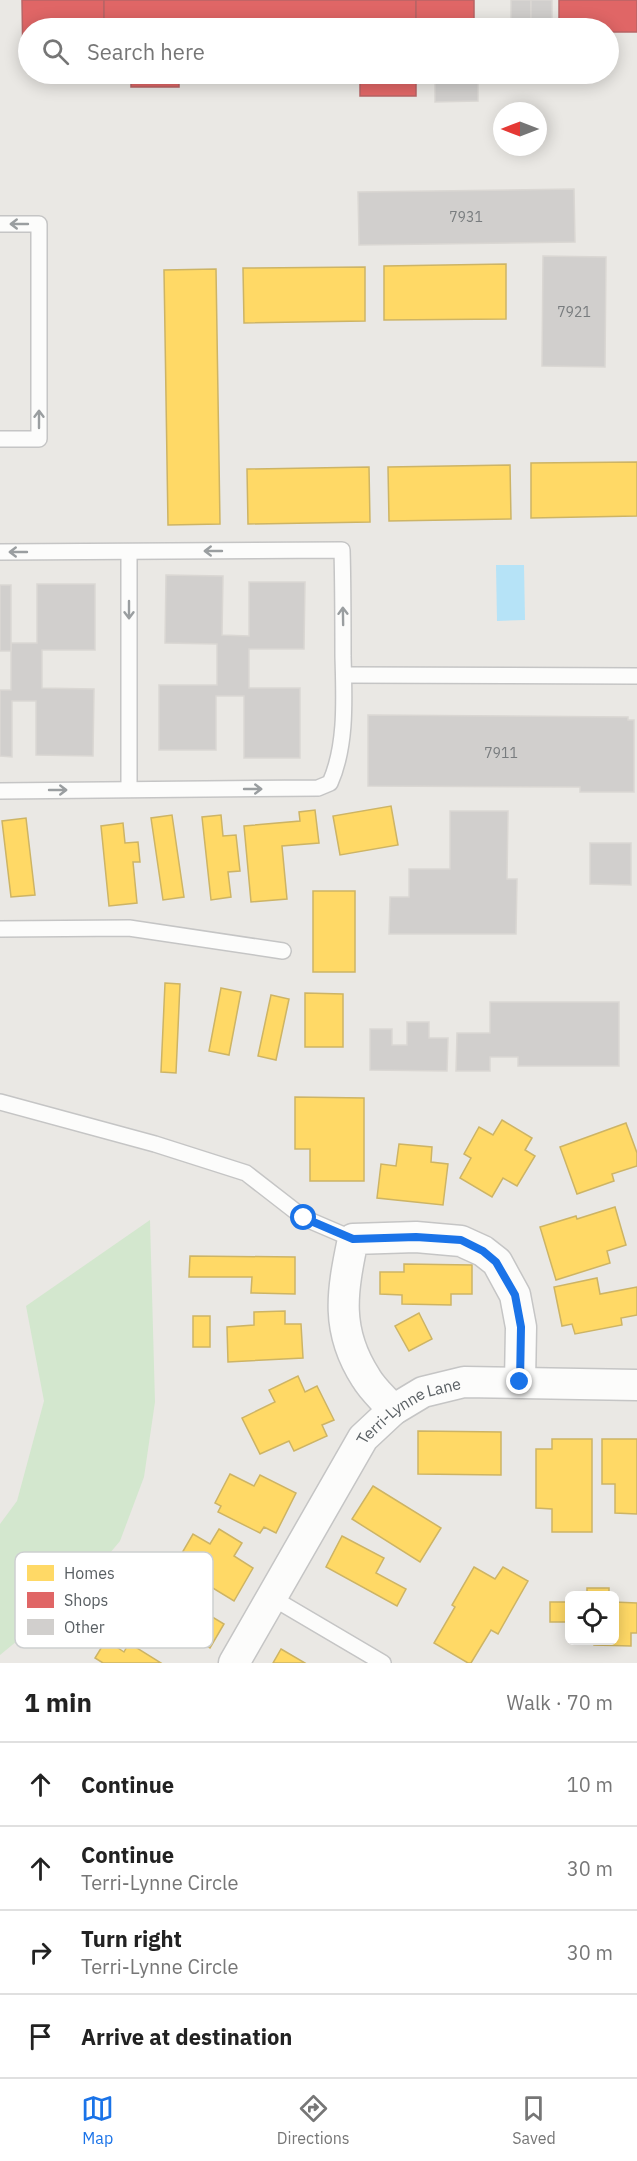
<!DOCTYPE html>
<html lang="en">
<head>
<meta charset="utf-8">
<style>
  body { margin:0; font-family:"IBM Plex Sans",sans-serif; background:#f2f2f2; color:#222 }
  .controls { position:absolute; right:18px; bottom:18px; display:grid; overflow:hidden; border-radius:9px; box-shadow:0 3px 15px #0003 }
  .controls button { width:54px; height:54px; display:grid; place-items:center; padding:0; border:0; border-bottom:2px solid #e0e0e0; background:#fff; color:#222; font:30px sans-serif }
  .compass { position:absolute; left:493px; top:102px; width:54px; height:54px; border-radius:50%; background:#fff; box-shadow:0 3px 15px #0003; rotate:270deg }
  .stop { position:absolute; width:18px; height:18px; margin:-14px; border:4px solid #1a73e8; border-radius:50%; background:#fff }
  .stop.end { background:#1a73e8; border-color:#fff; box-shadow:0 2px 6px #0008 }
  .list { margin:0; padding:0; list-style:none }
  h2 { display:flex; justify-content:space-between; align-items:center; height:78px; margin:0; padding:0 24px; font-size:26px }
  h2 small { font-size:20px; font-weight:400; color:#767676 }
  .list li { display:grid; grid-template-columns:39px 1fr auto; gap:18px; align-items:center; box-sizing:border-box; height:84px; padding:0 24px; border-top:2px solid #e0e0e0 }
  .list b { display:block; font-size:22px; white-space:nowrap }
  .list p { margin:0; font-size:20px; white-space:nowrap; color:#767676 }
  .list em { font-size:20px; font-style:normal; color:#767676 }
  .icon { flex:none; width:33px; height:33px; fill:none; stroke:currentColor; stroke-width:2; stroke-linecap:round; stroke-linejoin:round }
  .map { position:relative; flex:none; width:637px; height:1663px; overflow:hidden }
  .search { position:absolute; background:#fff; box-shadow:0 3px 15px #0003; left:18px; right:18px; top:18px; height:66px; display:flex; align-items:center; gap:15px; box-sizing:border-box; padding:0 21px; border-radius:33px; color:#767676; font-size:22px }
  .sheet { height:414px; background:#fff }
  nav { display:flex; justify-content:space-around; align-items:center; box-sizing:border-box; height:84px; border-top:2px solid #e0e0e0; background:#fff; font-size:16px; color:#767676 }
  nav a { display:grid; justify-items:center; gap:3px }
  nav .on { color:#1a73e8 }
  .map>svg:first-child { display:block }
  .green { fill:#d3e7ce }
  .water { fill:#b6e3f7 }
  .homes { fill:#ffd966; stroke:#cdb465; stroke-width:1.5 }
  .shops { fill:#e06666; stroke:#b86465; stroke-width:1.5 }
  .building { fill:#d1cfcd; stroke:#dad7d3; stroke-width:1.5 }
  .lines { fill:none; stroke-linecap:round; stroke-linejoin:round }
  .service-casing { stroke:#c5c5c5; stroke-width:18 }
  .minor-casing { stroke:#c5c5c5; stroke-width:33 }
  .service { stroke:#fcfcfb; stroke-width:15 }
  .minor { stroke:#fcfcfb; stroke-width:30 }
  .oneway { stroke:#9a9ea0 }
  .route { stroke:#1a73e8; stroke-width:8 }
  .labels { text-anchor:middle; dominant-baseline:central; stroke-width:6; stroke-linejoin:round; paint-order:stroke }
  .number-label { font-size:14px; fill:#787c7e }
  .street-label { font-size:16px; fill:#595f63; stroke:#fff }
  .key { fill:#fff; stroke:#cdcfd0; stroke-width:1.5 }
  .key-label { font-size:16px; fill:#595f63 }
</style>
</head>
<body>
<div class="map">
<svg width="637" height="1663" viewBox="0 0 637 1663">
  <rect width="100%" height="100%" fill="#eae8e4"/>
  <path class="green" d="M150,1220L155,1402L144,1477L120,1541L79,1590L0,1655V1524L17,1501L44,1401L26,1306Z"/>
  <path class="water" d="M496,565H524L525,620L497,621Z"/>
  <g class="homes">
    <path d="M506,264V319L384,320V266Z"/>
    <path d="M365,267V321L244,323L243,268Z"/>
    <path d="M216,269L220,524L168,525L164,270Z"/>
    <path d="M637,462V516L531,518V463Z"/>
    <path d="M510,465L511,519L389,521L388,467Z"/>
    <path d="M369,467L370,522L248,524L247,469Z"/>
    <path d="M391,806L398,845L340,855L333,816Z"/>
    <path d="M315,810L319,843L282,846L287,899L251,902L244,826L300,821L299,812Z"/>
    <path d="M172,815L184,897L163,900L151,818Z"/>
    <path d="M221,815L223,836L236,835L240,871L228,872L231,897L211,900L202,817Z"/>
    <path d="M26,818L35,895L11,897L2,821Z"/>
    <path d="M123,823L125,843L138,842L140,862H133L137,903L109,906L101,826Z"/>
    <rect x="313" y="891" width="42" height="81"/>
    <path d="M165,983L180,984L176,1073L161,1072Z"/>
    <path d="M221,988L241,992L229,1055L209,1051Z"/>
    <path d="M305,993L343,994V1047H305Z"/>
    <path d="M271,995L289,999L276,1060L258,1056Z"/>
    <path d="M295,1097L364,1098V1181H310V1149H295Z"/>
    <path d="M502,1120L532,1138L525,1150L535,1156L517,1186L503,1178L492,1197L460,1178L471,1158L464,1154L479,1127L493,1135Z"/>
    <path d="M626,1123L637,1153V1166L612,1174L614,1181L577,1194L560,1147Z"/>
    <path d="M399,1144L432,1147L431,1162L448,1164L443,1205L377,1198L381,1164L396,1166Z"/>
    <path d="M615,1207L626,1245L607,1251L610,1263L556,1280L540,1227L576,1216L577,1219Z"/>
    <path d="M190,1256L295,1257V1294L251,1293L252,1277H189Z"/>
    <path d="M404,1264L472,1265V1294H451V1305L402,1304V1295L380,1294V1272H404Z"/>
    <path d="M597,1278L600,1294L637,1287V1315L621,1318L622,1325L575,1334L572,1324L562,1326L554,1287Z"/>
    <path d="M285,1311V1324H301L303,1358L228,1362L227,1327L254,1325V1312Z"/>
    <path d="M419,1313L432,1339L409,1351L395,1326Z"/>
    <rect x="193" y="1316" width="17" height="31"/>
    <path d="M298,1376L305,1392L317,1386L334,1420L322,1425L327,1436L294,1451L289,1441L260,1454L242,1418L275,1402L269,1390Z"/>
    <path d="M418,1431L501,1432V1475L418,1474Z"/>
    <path d="M552,1439H592V1532H552V1509L536,1508V1449H552Z"/>
    <path d="M602,1439H637V1514L615,1513V1484H602Z"/>
    <path d="M230,1474L254,1486L260,1475L296,1493L276,1533L264,1527L260,1533L218,1512L221,1506L215,1503Z"/>
    <path d="M373,1486L441,1528L420,1562L352,1519Z"/>
    <path d="M219,1529L242,1543L234,1556L253,1568L234,1601L175,1565L193,1534L210,1544Z"/>
    <path d="M342,1536L384,1558L376,1573L406,1589L397,1606L326,1567Z"/>
    <path d="M474,1567L495,1579L503,1567L528,1581L498,1634L491,1630L471,1663H468L434,1643L455,1607L452,1605Z"/>
    <path d="M146,1580L165,1591L171,1581L209,1603L204,1612L224,1624L210,1648L165,1621L167,1618L135,1599Z"/>
    <rect x="587" y="1588" width="22" height="8"/>
    <path d="M550,1602H570V1633H567V1622H550Z"/>
    <path d="M614,1602L637,1603V1633H631V1646L594,1645V1640H614Z"/>
    <path d="M106,1640L124,1652L129,1643L161,1663H103L95,1658Z"/>
    <path d="M281,1649L305,1663H273Z"/>
  </g>
  <g class="shops">
    <path d="M22,0H104V28H28V66H23Z"/>
    <rect x="104" y="0" width="312" height="28"/>
    <rect x="416" y="0" width="58" height="28"/>
    <path d="M559,0H637V32H608V28H559Z"/>
    <rect x="131" y="74" width="48" height="13"/>
    <rect x="360" y="74" width="56" height="22"/>
  </g>
  <g class="building">
    <rect x="511" y="0" width="20" height="28"/>
    <rect x="531" y="0" width="21" height="28"/>
    <path d="M435,74H478V101L435,102Z"/>
    <path d="M574,189L575,242L359,245L358,192Z"/>
    <path d="M543,256L606,257L605,367L542,366Z"/>
    <path d="M166,575L223,576L222,635L249,636V582H305L304,649H249V688H300V758H244V696H216V750H159V685H217V644L165,643Z"/>
    <path d="M37,584H95V650H42V688L94,689L93,756L36,755V701H12V757L0,756V690H11V643H37Z"/>
    <rect x="0" y="585" width="11" height="66"/>
    <path d="M368,715L628,717V720H634V792H580V787L368,786Z"/>
    <path d="M450,811H508L507,879H517L516,934H389L390,897H409V869H450Z"/>
    <path d="M590,843H631V885L590,884Z"/>
    <path d="M490,1002H619V1066H518V1057H490V1071H456L457,1033H490Z"/>
    <path d="M407,1022H429V1038H448L447,1071L370,1070V1029H392V1045H407Z"/>
  </g>
  <g class="lines">
    <g class="service-casing">
      <g id="service">
        <path d="M0,224H39V439H0"/>
        <path d="M0,552L342,550C343,585 343,621 343,656C344,697 347,745 330,783L318,788L0,791"/>
        <path d="M344,675L637,676"/>
        <path d="M129,789V552"/>
        <path d="M0,929L129,928L283,951"/>
        <path d="M0,1102L155,1144L246,1173L304,1218L353,1239"/>
        <path d="M271,1597L383,1663"/>
      </g>
    </g>
    <g class="minor-casing">
      <g id="minor">
        <path d="M393,1410C385,1400 373,1390 366,1378C335,1330 342,1292 353,1239L416,1237L461,1241L483,1251L497,1262L515,1295L521,1327L520,1382"/>
        <path id="s1" d="M234,1663L363,1438L393,1410L423,1392L464,1382L637,1385"/>
      </g>
    </g>
    <use href="#service" class="service"/>
    <use href="#minor" class="minor"/>
  </g>
  <defs><path id="oneway-shaft" d="M-6 0H5M1.5-3L5.5 0L1.5 3" fill="none" stroke-width="1.6" stroke-linecap="round" stroke-linejoin="round" transform="scale(1.5)"/></defs>
  <g class="oneway">
    <use href="#oneway-shaft" transform="translate(19 224) rotate(180)"/>
    <use href="#oneway-shaft" transform="translate(39 419) rotate(-90)"/>
    <use href="#oneway-shaft" transform="translate(213 551) rotate(180)"/>
    <use href="#oneway-shaft" transform="translate(18 552) rotate(180)"/>
    <use href="#oneway-shaft" transform="translate(129 610) rotate(90)"/>
    <use href="#oneway-shaft" transform="translate(343 616) rotate(-91)"/>
    <use href="#oneway-shaft" transform="translate(253 789)"/>
    <use href="#oneway-shaft" transform="translate(58 790)"/>
  </g>
  <g class="lines">
    <path class="route" d="M304,1218L353,1239L416,1237L461,1240L483,1251L496,1262L515,1295L521,1327L520,1382"/>
  </g>
  <g class="labels">
    <g class="number-label">
      <text x="466" y="217">7931</text>
      <text x="574" y="312">7921</text>
      <text x="501" y="753">7911</text>
    </g>
    <g class="street-label">
      <text stroke="none"><textPath href="#s1" startOffset="314">Terri-Lynne Lane</textPath></text>
    </g>
  </g>
  <rect x="15" y="1552" width="198" height="96" rx="9" class="key"/>
  <rect x="27" y="1565" width="27" height="16" fill="#ffd966"/>
  <rect x="27" y="1592" width="27" height="16" fill="#e06666"/>
  <rect x="27" y="1619" width="27" height="16" fill="#d1cfcd"/>
  <g class="key-label">
    <text x="64" y="1579">Homes</text>
    <text x="64" y="1606">Shops</text>
    <text x="64" y="1633">Other</text>
  </g>
</svg>
<div class="controls">
<button><svg class="icon" aria-label="locate" viewBox="0 0 24 24"><circle cx="12" cy="12" r="6"/><path d="M12 2v4M12 18v4M2 12h4M18 12h4"/></svg></button>
</div>
<svg class="compass" viewBox="-18 -18 36 36"><path d="M0-13l5 13h-10z" fill="#e53935"/><path d="M0 13l5-13h-10z" fill="#767676"/></svg>
<div class="stop" style="left:304px;top:1218px"></div>
<div class="stop end" style="left:520px;top:1382px"></div>
<div class="search"><svg class="icon" aria-label="search" viewBox="0 0 24 24"><circle cx="10" cy="10" r="6"/><path d="M15 15l6 6"/></svg>Search here</div>
</div>
<section class="sheet">
<h2>1 min<small>Walk · 70 m</small></h2>
<ul class="list">
<li><svg class="icon" aria-label="ahead" viewBox="0 0 24 24"><path d="M12 20V5M6 11l6-6 6 6"/></svg><div><b>Continue</b></div><em>10 m</em></li>
<li><svg class="icon" aria-label="ahead" viewBox="0 0 24 24"><path d="M12 20V5M6 11l6-6 6 6"/></svg><div><b>Continue</b><p>Terri-Lynne Circle</p></div><em>30 m</em></li>
<li><svg class="icon" aria-label="right" viewBox="0 0 24 24"><path d="M7 20v-9h11M14 6l5 5-5 5"/></svg><div><b>Turn right</b><p>Terri-Lynne Circle</p></div><em>30 m</em></li>
<li><svg class="icon" aria-label="arrive" viewBox="0 0 24 24"><path d="M6 21V4h12l-3 4 3 4H6"/></svg><div><b>Arrive at destination</b></div></li>
</ul>
</section>
<nav>
<a class="on"><svg class="icon" aria-label="map" viewBox="0 0 24 24"><path d="M3 6l6-2 6 2 6-2v14l-6 2-6-2-6 2zM9 4v14M15 6v14"/></svg>Map</a>
<a><svg class="icon" aria-label="directions" viewBox="0 0 24 24"><path d="M12 3l9 9-9 9-9-9zM9 14v-3h6M13 9l2 2-2 2"/></svg>Directions</a>
<a><svg class="icon" aria-label="saved" viewBox="0 0 24 24"><path d="M7 4h10v16l-5-4-5 4z"/></svg>Saved</a>
</nav>
</body>
</html>
